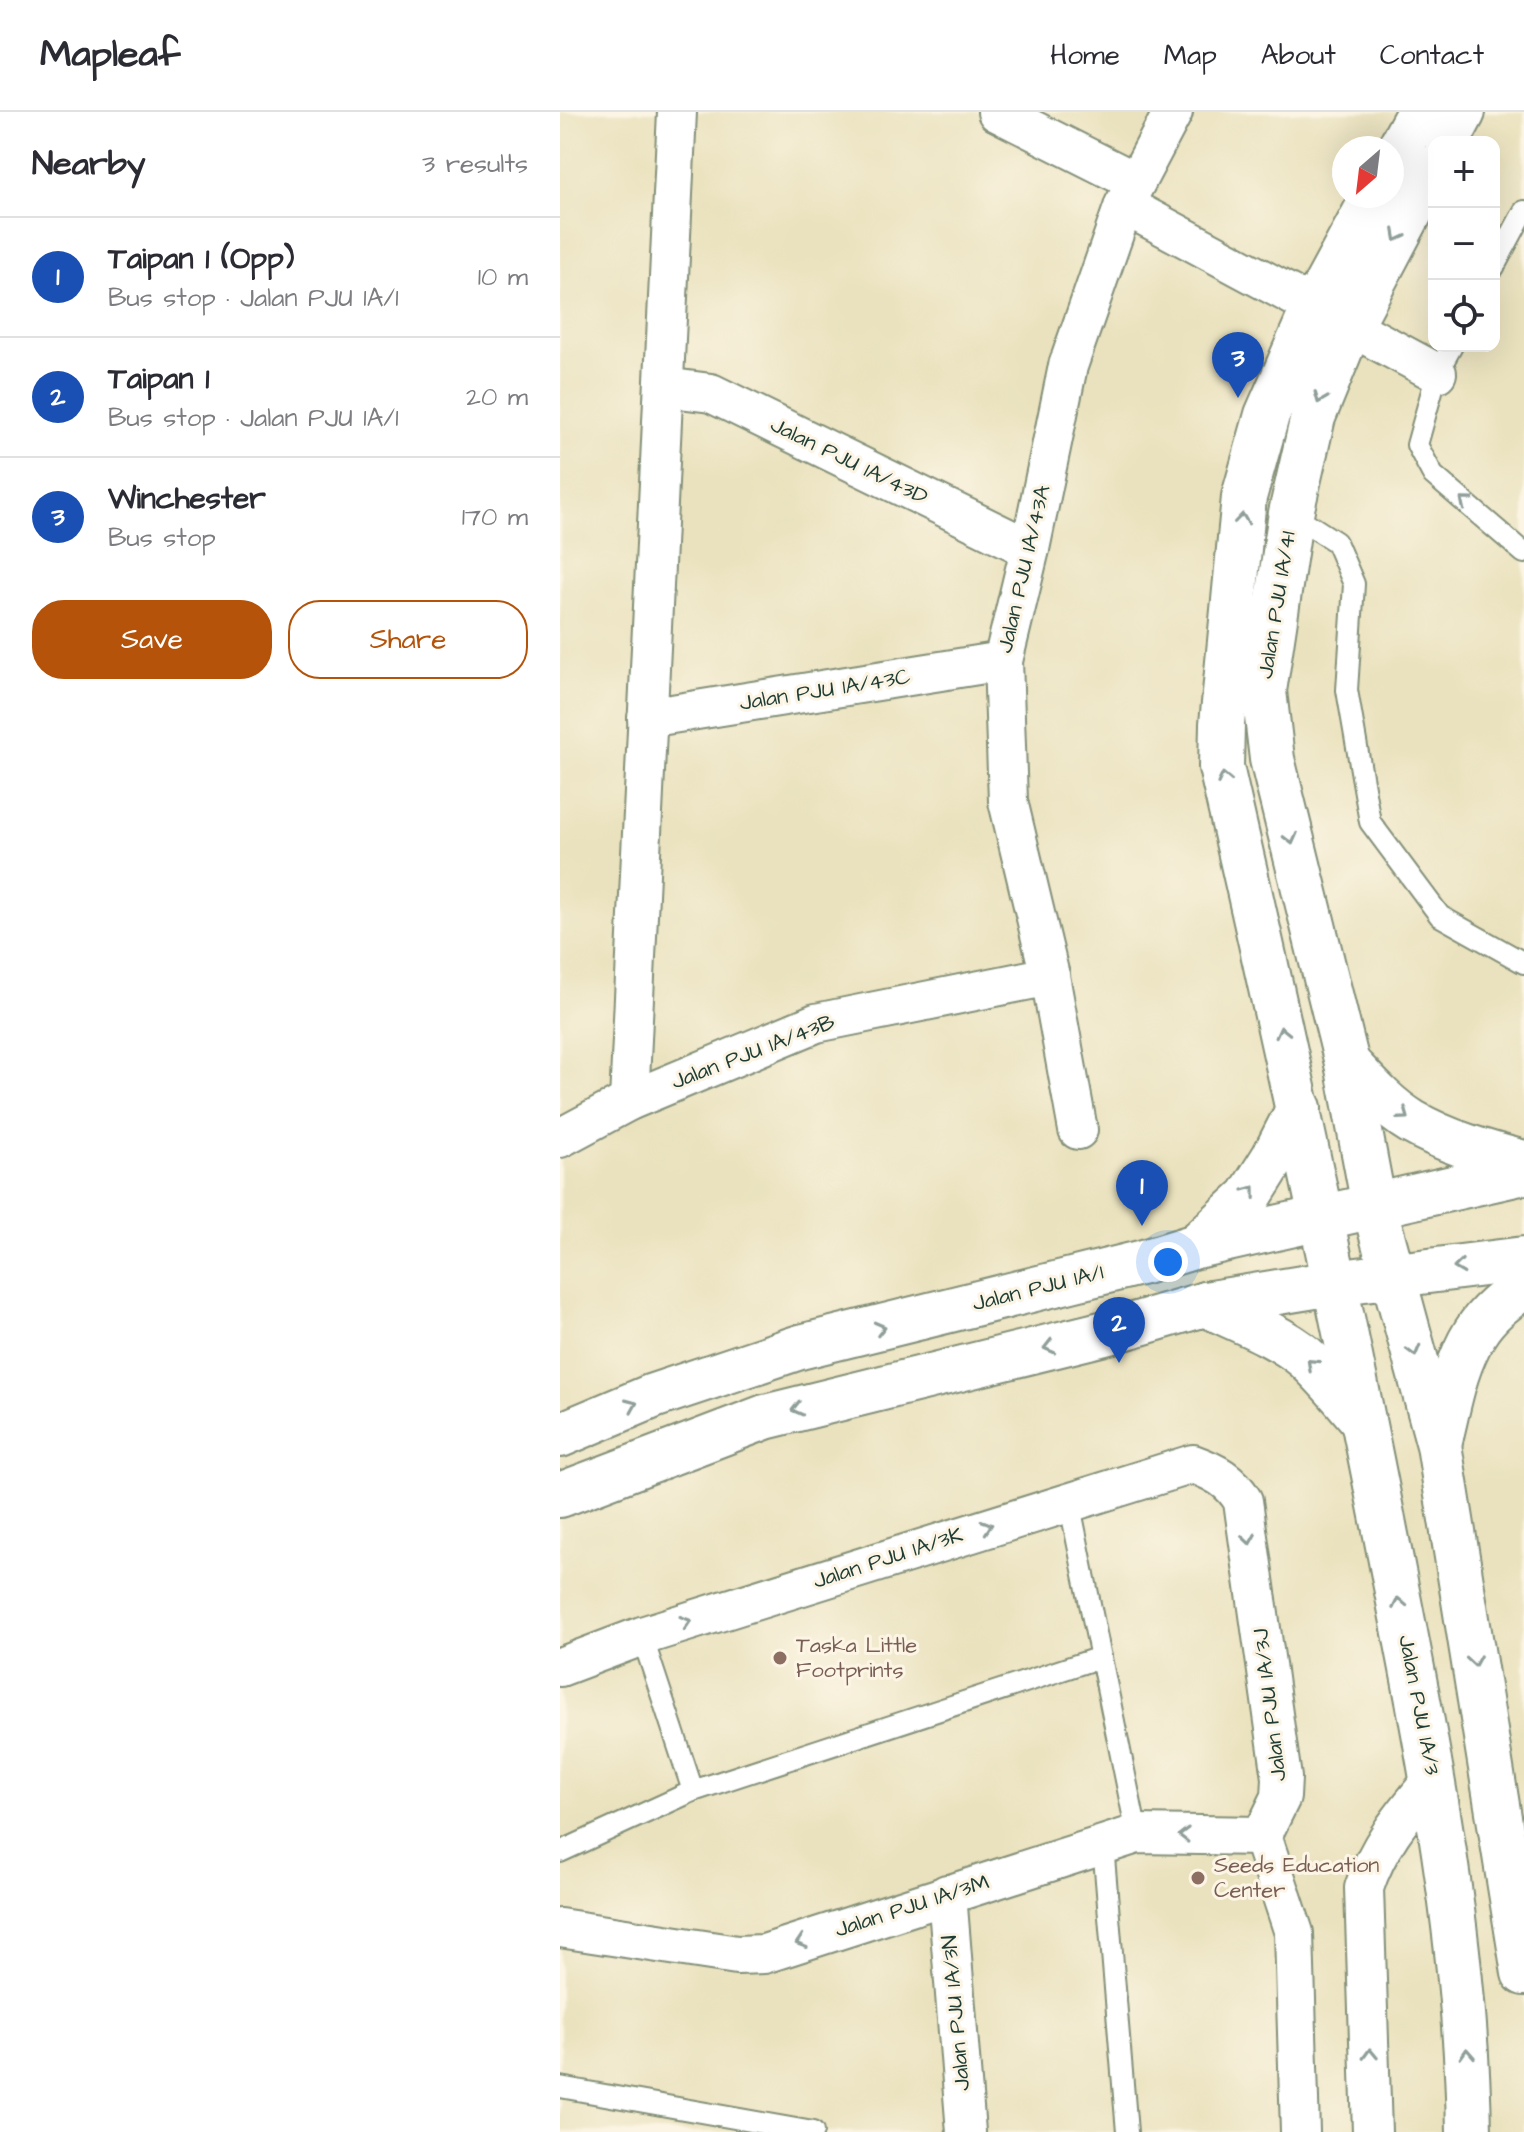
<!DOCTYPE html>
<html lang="en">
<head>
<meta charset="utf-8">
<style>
  body { margin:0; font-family:"Architects Daughter",sans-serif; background:#f2f2f3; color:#2b2b33 }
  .controls { position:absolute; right:24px; top:24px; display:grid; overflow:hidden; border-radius:16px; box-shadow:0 8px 32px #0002 }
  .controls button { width:72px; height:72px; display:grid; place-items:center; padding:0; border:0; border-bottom:2px solid #e1e1e2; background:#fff; color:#2b2b33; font:40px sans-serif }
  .compass { position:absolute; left:772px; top:24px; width:72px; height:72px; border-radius:50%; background:#fff; box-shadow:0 8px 32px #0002; rotate:208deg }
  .you { position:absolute; left:608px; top:1150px; width:28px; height:28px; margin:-20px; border:6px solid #fff; border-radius:50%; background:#1a73e8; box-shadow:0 0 0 12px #1a73e833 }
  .badge { display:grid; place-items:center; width:52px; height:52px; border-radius:50%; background:#b45309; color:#fff; font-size:26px; font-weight:700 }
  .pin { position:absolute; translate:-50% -66px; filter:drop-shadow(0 2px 4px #0008) }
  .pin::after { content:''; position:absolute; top:42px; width:28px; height:24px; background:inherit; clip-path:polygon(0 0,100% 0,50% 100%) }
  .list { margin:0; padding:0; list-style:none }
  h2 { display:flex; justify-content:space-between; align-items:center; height:104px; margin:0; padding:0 32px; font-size:34px }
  h2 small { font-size:26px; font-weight:400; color:#7c7c81 }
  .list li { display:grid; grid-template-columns:52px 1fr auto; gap:24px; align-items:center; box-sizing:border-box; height:120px; padding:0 32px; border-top:2px solid #e1e1e2 }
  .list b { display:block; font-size:30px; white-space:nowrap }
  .list p { margin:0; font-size:26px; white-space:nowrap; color:#7c7c81 }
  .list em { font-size:26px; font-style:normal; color:#7c7c81 }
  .actions { display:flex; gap:16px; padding:24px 32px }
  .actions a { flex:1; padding:18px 0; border:2px solid #b45309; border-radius:32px; text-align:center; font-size:28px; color:#b45309 }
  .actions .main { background:#b45309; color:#fff }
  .icon { flex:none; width:44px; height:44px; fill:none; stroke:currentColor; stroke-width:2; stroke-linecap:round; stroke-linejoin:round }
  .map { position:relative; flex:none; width:964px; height:2020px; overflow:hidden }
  header { display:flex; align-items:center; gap:48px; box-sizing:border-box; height:112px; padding:0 40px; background:#fff; border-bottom:2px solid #e1e1e2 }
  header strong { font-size:38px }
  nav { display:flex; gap:44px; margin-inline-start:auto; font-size:28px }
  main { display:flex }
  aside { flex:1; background:#fff }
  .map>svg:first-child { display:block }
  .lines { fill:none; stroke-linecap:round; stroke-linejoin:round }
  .lane-casing { stroke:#849079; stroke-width:24 }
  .street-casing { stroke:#849079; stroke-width:42 }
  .secondary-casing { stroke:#849079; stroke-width:48 }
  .lane { stroke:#fff; stroke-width:20 }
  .street { stroke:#fff; stroke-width:38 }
  .secondary { stroke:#fff; stroke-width:44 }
  .oneway { stroke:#8f9e9a }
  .education-dot { fill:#8d6e63; stroke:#fcf5e5; stroke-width:3 }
  .labels { text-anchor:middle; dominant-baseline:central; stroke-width:6; stroke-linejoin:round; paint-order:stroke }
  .street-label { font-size:22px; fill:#1f3d34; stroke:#fcf5e5 }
  .education-label { font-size:22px; fill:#785e54; stroke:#fcf5e5; text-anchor:start }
</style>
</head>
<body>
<header>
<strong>Mapleaf</strong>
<nav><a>Home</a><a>Map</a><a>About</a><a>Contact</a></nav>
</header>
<main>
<aside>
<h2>Nearby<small>3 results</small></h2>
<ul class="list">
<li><span class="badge" style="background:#1a4fb4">1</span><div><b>Taipan 1 (Opp)</b><p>Bus stop · Jalan PJU 1A/1</p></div><em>10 m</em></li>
<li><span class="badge" style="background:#1a4fb4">2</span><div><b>Taipan 1</b><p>Bus stop · Jalan PJU 1A/1</p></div><em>20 m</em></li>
<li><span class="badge" style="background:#1a4fb4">3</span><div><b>Winchester</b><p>Bus stop</p></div><em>170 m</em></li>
</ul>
<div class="actions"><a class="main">Save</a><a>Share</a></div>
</aside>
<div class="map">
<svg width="964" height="2020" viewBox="0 0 964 2020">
  <rect width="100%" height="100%" fill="#fcf5e5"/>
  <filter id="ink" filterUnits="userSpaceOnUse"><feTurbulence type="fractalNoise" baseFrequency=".0125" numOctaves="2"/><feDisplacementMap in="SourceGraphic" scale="16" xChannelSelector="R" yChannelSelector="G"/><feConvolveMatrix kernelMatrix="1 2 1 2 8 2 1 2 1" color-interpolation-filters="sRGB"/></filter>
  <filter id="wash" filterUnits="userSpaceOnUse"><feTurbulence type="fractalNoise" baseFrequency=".006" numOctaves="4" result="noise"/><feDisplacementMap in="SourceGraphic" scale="32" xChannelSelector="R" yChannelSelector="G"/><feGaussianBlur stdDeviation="1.8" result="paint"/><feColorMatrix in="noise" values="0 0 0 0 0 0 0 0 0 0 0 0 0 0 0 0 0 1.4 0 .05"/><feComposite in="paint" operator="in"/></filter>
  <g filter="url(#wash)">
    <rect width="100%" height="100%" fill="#eae2be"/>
  </g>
  <g filter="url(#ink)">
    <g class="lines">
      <g class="lane-casing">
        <g id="lane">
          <path d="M934,155L964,99"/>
          <path d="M892,234L877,261L857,333L873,363L964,441"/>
          <path d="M731,401L776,430L794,472L787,578L810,710L880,804L964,851"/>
          <path d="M509,1389L577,1722"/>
          <path d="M82,1524L133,1679"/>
          <path d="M543,1733L567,2020"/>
          <path d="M0,1740L133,1679L541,1545"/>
          <path d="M0,1975L253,2020"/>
        </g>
      </g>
      <g class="street-casing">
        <g id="street">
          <path d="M437,0L576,70"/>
          <path d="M564,93L877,261"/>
          <path d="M104,275L151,281L470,437"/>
          <path d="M87,606L443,549"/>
          <path d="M69,989L117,0"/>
          <path d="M518,1018L490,864L448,689L443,549L470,437L508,254L564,93L613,0"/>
          <path d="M0,1026L69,989L256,911L490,864"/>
          <path d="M0,1555L82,1524L633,1352C655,1360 671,1368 683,1389L722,1666L721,1685L702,1724L734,1821L740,2020"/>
          <path d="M387,1782L406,2020"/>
          <path d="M0,1816L177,1843L204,1842L577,1722L702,1724"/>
          <path d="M812,2020L804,1776C818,1732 845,1701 874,1666"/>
        </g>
      </g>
      <g class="secondary-casing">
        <g id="secondary">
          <path d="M887,30L903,0"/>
          <path d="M832,50L859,0"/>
          <path d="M874,55L790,214L753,305L731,401L704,579L712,647L787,951L814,1094L879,1333L964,1861"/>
          <path d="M814,84L754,195L707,303L684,385L662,612L661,655C719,907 774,1159 824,1413C863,1613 906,1815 909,2020"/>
          <path d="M787,951C807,972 827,995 852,1010C887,1030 925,1041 964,1051"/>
          <path d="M637,1133L689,1085L714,1045L739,996"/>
          <path d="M645,1192C678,1208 717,1222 745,1245C765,1263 782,1284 800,1305"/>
          <path d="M0,1323L93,1284L240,1235L584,1150L636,1134L964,1060"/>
          <path d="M880,1328C889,1292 895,1253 915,1221C927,1201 946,1187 964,1174"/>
          <path d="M0,1383L205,1305L553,1219L645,1192L773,1171L964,1147"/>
        </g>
      </g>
      <use href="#lane" class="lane"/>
      <use href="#street" class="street"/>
      <use href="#secondary" class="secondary"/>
    </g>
    <defs><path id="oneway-chevron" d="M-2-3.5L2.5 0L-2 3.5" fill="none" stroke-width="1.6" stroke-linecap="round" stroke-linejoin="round" transform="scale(2)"/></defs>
    <g class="oneway">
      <use href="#oneway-chevron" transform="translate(838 124) rotate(118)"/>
      <use href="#oneway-chevron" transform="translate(760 286) rotate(112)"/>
      <use href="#oneway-chevron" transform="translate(905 390) rotate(-140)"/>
      <use href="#oneway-chevron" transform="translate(682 407) rotate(-84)"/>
      <use href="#oneway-chevron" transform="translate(664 666) rotate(-102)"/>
      <use href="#oneway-chevron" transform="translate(731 727) rotate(76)"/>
      <use href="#oneway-chevron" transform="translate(722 920) rotate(-103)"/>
      <use href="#oneway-chevron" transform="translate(844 1003) rotate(36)"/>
      <use href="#oneway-chevron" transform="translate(691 1079) rotate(-53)"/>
      <use href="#oneway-chevron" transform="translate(899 1155) rotate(173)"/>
      <use href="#oneway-chevron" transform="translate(320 1216) rotate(-14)"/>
      <use href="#oneway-chevron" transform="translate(489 1235) rotate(166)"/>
      <use href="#oneway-chevron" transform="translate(854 1239) rotate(75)"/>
      <use href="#oneway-chevron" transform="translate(752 1252) rotate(-137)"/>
      <use href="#oneway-chevron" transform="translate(72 1293) rotate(-23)"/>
      <use href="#oneway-chevron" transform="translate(237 1297) rotate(166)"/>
      <use href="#oneway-chevron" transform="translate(427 1414) rotate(-18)"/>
      <use href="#oneway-chevron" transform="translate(689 1427) rotate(82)"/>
      <use href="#oneway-chevron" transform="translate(839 1491) rotate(-101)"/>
      <use href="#oneway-chevron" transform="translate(126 1510) rotate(-18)"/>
      <use href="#oneway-chevron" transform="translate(914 1549) rotate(81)"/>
      <use href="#oneway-chevron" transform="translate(624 1723) rotate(-179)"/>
      <use href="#oneway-chevron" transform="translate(241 1830) rotate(162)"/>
      <use href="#oneway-chevron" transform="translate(810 1942) rotate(-92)"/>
      <use href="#oneway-chevron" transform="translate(907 1942) rotate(-93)"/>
    </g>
  </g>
  <g class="education-dot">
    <circle cx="220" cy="1546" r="8"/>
    <circle cx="638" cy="1766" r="8"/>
  </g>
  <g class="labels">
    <g class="street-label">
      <text transform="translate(289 349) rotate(26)">Jalan PJU 1A/43D</text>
      <text transform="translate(464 457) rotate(-77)">Jalan PJU 1A/43A</text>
      <text transform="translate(717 493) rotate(-81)">Jalan PJU 1A/41</text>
      <text transform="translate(265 578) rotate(-9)">Jalan PJU 1A/43C</text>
      <text transform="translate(193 940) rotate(-21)">Jalan PJU 1A/43B</text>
      <text transform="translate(478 1176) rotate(-14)">Jalan PJU 1A/1</text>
      <text transform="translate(328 1446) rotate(-18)">Jalan PJU 1A/3K</text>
      <text transform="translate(710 1593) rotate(-97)">Jalan PJU 1A/3J</text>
      <text transform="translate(859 1593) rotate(79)">Jalan PJU 1A/3</text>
      <text transform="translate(352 1794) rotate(-18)">Jalan PJU 1A/3M</text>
      <text transform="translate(396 1901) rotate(-95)">Jalan PJU 1A/3N</text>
    </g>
    <g class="education-label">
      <text x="236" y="1533">Taska Little<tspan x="236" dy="25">Footprints</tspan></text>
      <text x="654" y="1753">Seeds Education<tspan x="654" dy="25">Center</tspan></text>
    </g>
  </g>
</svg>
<div class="controls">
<button>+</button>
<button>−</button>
<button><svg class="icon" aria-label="locate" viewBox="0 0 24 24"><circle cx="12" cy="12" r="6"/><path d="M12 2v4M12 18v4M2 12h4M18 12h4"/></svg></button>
</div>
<svg class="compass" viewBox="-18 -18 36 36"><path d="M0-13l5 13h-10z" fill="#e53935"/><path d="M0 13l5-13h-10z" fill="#7c7c81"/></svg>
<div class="you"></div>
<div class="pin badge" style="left:582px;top:1114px;background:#1a4fb4">1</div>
<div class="pin badge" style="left:559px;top:1251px;background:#1a4fb4">2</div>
<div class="pin badge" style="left:678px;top:286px;background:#1a4fb4">3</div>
</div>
</main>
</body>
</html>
